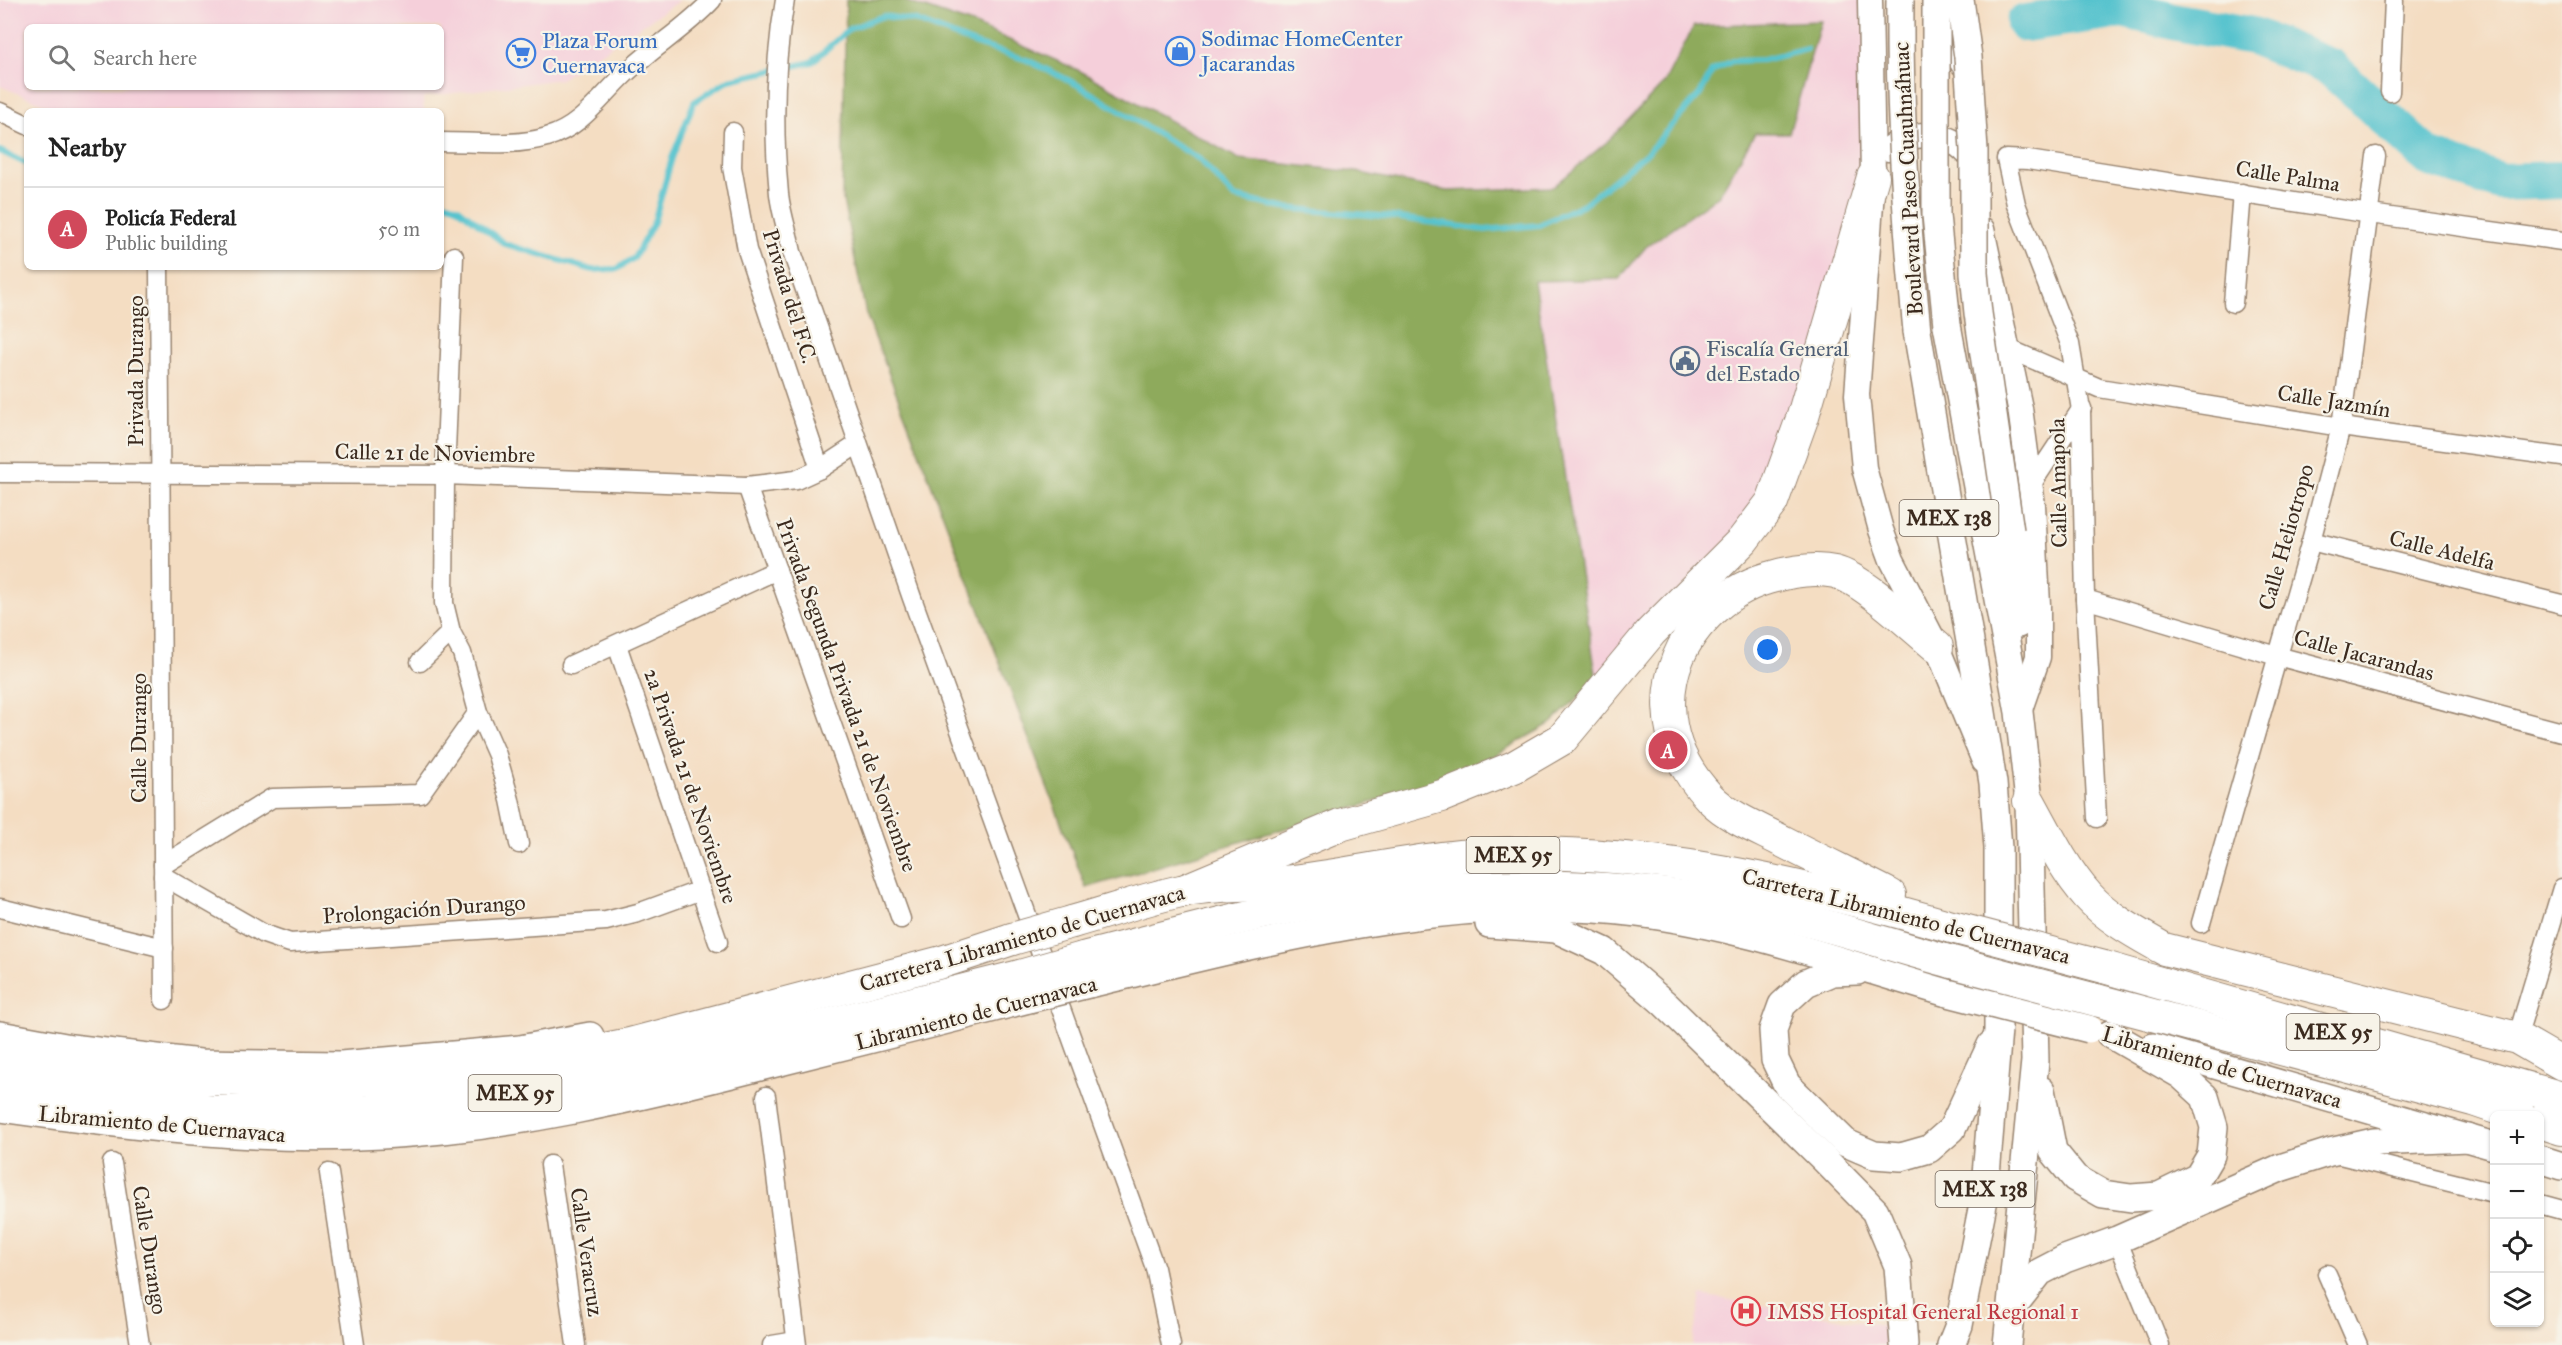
<!DOCTYPE html>
<html lang="en">
<head>
<meta charset="utf-8">
<style>
  body { margin:0; font-family:"IM FELL Great Primer",serif; background:#f6f6f6; color:#222 }
  .controls { position:absolute; right:18px; bottom:18px; display:grid; overflow:hidden; border-radius:9px; box-shadow:0 2px 4px #0004 }
  .controls button { width:54px; height:54px; display:grid; place-items:center; padding:0; border:0; border-bottom:2px solid #e0e0e0; background:#fff; color:#222; font:30px sans-serif }
  .you { position:absolute; left:1768px; top:650px; width:21px; height:21px; margin:-15px; border:4px solid #fff; border-radius:50%; background:#1a73e8; box-shadow:0 0 0 9px #1a73e833 }
  .badge { display:grid; place-items:center; width:39px; height:39px; border-radius:50%; background:#d1495b; color:#fff; font-size:20px; font-weight:700 }
  .pin { position:absolute; translate:-50% -50%; border:3px solid #fff; box-shadow:0 2px 6px #0006 }
  .list { margin:0; padding:0; list-style:none }
  h2 { display:flex; justify-content:space-between; align-items:center; height:78px; margin:0; padding:0 24px; font-size:26px }
  h2 small { font-size:20px; font-weight:400; color:#767676 }
  .list li { display:grid; grid-template-columns:39px 1fr auto; gap:18px; align-items:center; box-sizing:border-box; height:84px; padding:0 24px; border-top:2px solid #e0e0e0 }
  .list b { display:block; font-size:22px; white-space:nowrap }
  .list p { margin:0; font-size:20px; white-space:nowrap; color:#767676 }
  .list em { font-size:20px; font-style:normal; color:#767676 }
  .icon { flex:none; width:33px; height:33px; fill:none; stroke:currentColor; stroke-width:2; stroke-linecap:round; stroke-linejoin:round }
  .map { position:relative; flex:none; width:2562px; height:1345px; overflow:hidden }
  .search { position:absolute; background:#fff; box-shadow:0 2px 4px #0004; left:24px; top:24px; width:420px; height:66px; display:flex; align-items:center; gap:15px; box-sizing:border-box; padding:0 21px; border-radius:9px; color:#767676; font-size:22px }
  .panel { position:absolute; background:#fff; box-shadow:0 2px 4px #0004; left:24px; top:108px; width:420px; height:162px; border-radius:9px }
  .map>svg:first-child { display:block }
  .built { fill:#f5cfda; fill-rule:evenodd }
  .forest { fill:#8eaa5c; stroke:#646a3d; stroke-width:1.5 }
  .lines { fill:none; stroke-linecap:round; stroke-linejoin:round }
  .stream { stroke:#56c3ce; stroke-width:6 }
  .river { stroke:#56c3ce; stroke-width:38 }
  .street-casing { stroke:#988470; stroke-width:21 }
  .secondary-casing { stroke:#988470; stroke-width:27 }
  .primary-casing { stroke:#988470; stroke-width:30 }
  .highway-casing { stroke:#988470; stroke-width:34 }
  .street { stroke:#fff; stroke-width:18 }
  .secondary { stroke:#fff; stroke-width:24 }
  .primary { stroke:#fff; stroke-width:27 }
  .highway { stroke:#fff; stroke-width:32 }
  .primary-bridge-casing { stroke:#988470; stroke-width:30; stroke-linecap:butt }
  .highway-bridge-casing { stroke:#988470; stroke-width:34; stroke-linecap:butt }
  .primary-bridge { stroke:#fff; stroke-width:27 }
  .highway-bridge { stroke:#fff; stroke-width:32 }
  .labels { text-anchor:middle; dominant-baseline:central; stroke-width:4.5; stroke-linejoin:round; paint-order:stroke }
  .shield { fill:#f7f3e8; stroke:#73665b; stroke-width:1.5 }
  .shield-label { font-size:21px; font-weight:bold; fill:#3b2a1e }
  .shop-label { font-size:22px; fill:#366cbe; stroke:#f7f3e8; text-anchor:start }
  .street-label { font-size:22px; fill:#3b2a1e; stroke:#f7f3e8 }
  .service-label { font-size:22px; fill:#4e5e75; stroke:#f7f3e8; text-anchor:start }
  .health-label { font-size:22px; fill:#be3a42; stroke:#f7f3e8; text-anchor:start }
</style>
</head>
<body>
<div class="map">
<svg width="2562" height="1345" viewBox="0 0 2562 1345">
  <rect width="100%" height="100%" fill="#f7f3e8"/>
  <filter id="ink" filterUnits="userSpaceOnUse"><feTurbulence type="fractalNoise" baseFrequency=".0167" numOctaves="2"/><feDisplacementMap in="SourceGraphic" scale="12" xChannelSelector="R" yChannelSelector="G"/><feConvolveMatrix kernelMatrix="1 2 1 2 8 2 1 2 1" color-interpolation-filters="sRGB"/></filter>
  <filter id="wash" filterUnits="userSpaceOnUse"><feTurbulence type="fractalNoise" baseFrequency=".008" numOctaves="4" result="noise"/><feDisplacementMap in="SourceGraphic" scale="24" xChannelSelector="R" yChannelSelector="G"/><feGaussianBlur stdDeviation="1.35" result="paint"/><feColorMatrix in="noise" values="0 0 0 0 0 0 0 0 0 0 0 0 0 0 0 0 0 1.4 0 .05"/><feComposite in="paint" operator="in"/></filter>
  <g filter="url(#wash)">
    <rect width="100%" height="100%" fill="#f4ddc2"/>
    <g class="built">
      <path d="M0,0H680L561,79L423,97L424,111H61L0,86ZM27,27H441V87H27Z"/>
      <path d="M902,0H1864L1873,117L1791,472L1597,680L1534,281L1619,279L1646,247L1719,195L1756,133L1694,26L1664,83L1608,141L1553,187L1447,191L1356,172L1239,159L1080,71L975,25Z"/>
      <path d="M1701,1295L1889,1327L1887,1345H1692Z"/>
    </g>
    <path class="forest" d="M846,0H902L975,25L1080,71L1239,159L1356,172L1447,191L1553,187L1608,141L1664,83L1694,26L1821,21L1789,133H1755L1719,195L1646,247L1619,279L1534,281L1597,680L1550,724L1457,777L1086,888L866,314L842,195Z"/>
    <g class="lines">
      <g class="stream">
        <path d="M0,151L27,164"/>
        <path d="M441,201L457,207L505,244L592,270L617,269L634,258L654,222L672,158L694,102L729,80L812,62L849,29L883,16L917,21L973,43L1027,60L1076,84L1199,159L1234,197L1284,208L1393,217L1484,230L1539,225L1584,204L1648,152L1700,94L1712,71L1732,61L1763,60L1807,49"/>
      </g>
      <path class="river" d="M2025,23L2122,9L2177,22L2253,36L2330,67L2428,157L2500,182L2562,180"/>
    </g>
  </g>
  <g filter="url(#ink)">
    <g class="lines">
      <g class="street-casing">
        <g id="street">
          <path d="M785,0C774,63 773,130 779,194C781,213 788,233 792,252L912,598L1155,1268L1171,1345"/>
          <path d="M2390,92L2394,0"/>
          <path d="M0,112L27,125"/>
          <path d="M733,132L732,167L747,250L820,469"/>
          <path d="M441,142C475,142 514,147 547,137C580,128 600,98 624,75C652,48 686,28 712,0"/>
          <path d="M454,256L445,475L444,603L451,632L462,653L478,712L497,755L510,800L519,844"/>
          <path d="M159,267L164,1000"/>
          <path d="M2233,303L2242,193"/>
          <path d="M2009,349L2099,388L2341,427L2562,457"/>
          <path d="M0,473L445,475L747,486L796,480L820,469L858,444"/>
          <path d="M2031,485L2082,408"/>
          <path d="M747,486L901,919"/>
          <path d="M2311,541L2562,604"/>
          <path d="M2085,599L2277,656L2562,732"/>
          <path d="M617,645L718,942"/>
          <path d="M420,662L451,632"/>
          <path d="M571,665L777,570"/>
          <path d="M2097,818L2085,599L2081,410L2070,344L2016,204L2006,159L2028,160L2370,214L2562,241"/>
          <path d="M163,865L272,798L420,794L478,712"/>
          <path d="M163,876L264,934L290,943L606,921L638,913L701,890"/>
          <path d="M0,908L164,948"/>
          <path d="M2201,923L2311,541L2341,427L2376,156"/>
          <path d="M2517,1038L2562,888"/>
          <path d="M766,1096L797,1345"/>
          <path d="M2336,1154L2494,1193"/>
          <path d="M112,1163L140,1345"/>
          <path d="M550,1165L576,1345"/>
          <path d="M329,1173L355,1345"/>
          <path d="M2540,1204L2562,1210"/>
          <path d="M2121,1249L2160,1345"/>
          <path d="M2327,1274L2358,1345"/>
          <path d="M772,1345L796,1341"/>
        </g>
      </g>
      <g class="secondary-casing">
        <g id="secondary">
          <path d="M1870,0L1873,177L1857,395L1864,468L1881,530L1892,560L1937,647L1984,761"/>
          <path d="M1942,12L1947,36L1963,64"/>
          <path d="M1889,149C1918,126 1955,132 1975,163"/>
          <path d="M1982,229L2020,408L2033,505L2038,605V657L2019,712"/>
        </g>
      </g>
      <g class="primary-casing">
        <g id="primary">
          <path d="M1947,325L2019,712L2029,801L2035,1061L2007,1345"/>
          <path d="M1917,331L1981,706L1993,783L1998,848V1030L1984,1199L1959,1325L1951,1345"/>
          <path d="M2010,531L2018,624"/>
          <path d="M1489,924L1556,929L1604,951L1664,1003L1825,1160L1875,1211L1898,1266L1904,1345"/>
          <path d="M1857,971L1832,972L1806,983L1782,1005L1773,1030L1775,1060L1787,1085L1846,1143L1874,1155L1901,1157L1929,1149L1952,1129L1991,1045"/>
          <path d="M1089,984C1269,941 1452,890 1638,913C1743,926 1843,963 1944,992"/>
          <path d="M0,1035L71,1048L200,1063L341,1065L520,1049L590,1036"/>
          <path d="M2153,1047L2494,1146"/>
          <path d="M2041,1090L2053,1151L2075,1178L2103,1194L2131,1198L2159,1196L2198,1177L2211,1155L2214,1127L2205,1097L2181,1075L2110,1034"/>
          <path d="M0,1108C126,1126 255,1142 382,1135C512,1128 638,1098 764,1066C852,1044 941,1022 1029,999"/>
          <path d="M2540,1159L2562,1166"/>
          <path d="M2010,1310L2040,1272L2065,1259L2117,1240L2280,1168L2330,1152L2374,1142L2468,1138"/>
        </g>
      </g>
      <g class="highway-casing">
        <g id="highway">
          <path d="M2029,801C2047,833 2063,868 2088,896C2109,919 2138,934 2164,949L2517,1038L2562,1064"/>
          <path d="M1183,891L1340,825L1442,796L1514,767L1562,739L1651,632L1743,540L1772,502L1803,416L1873,177"/>
          <path d="M1890,895C1855,877 1819,860 1784,842C1759,829 1730,818 1710,798C1658,744 1654,669 1707,615C1724,598 1744,585 1768,578C1788,572 1814,567 1835,572C1863,579 1914,628 1937,647"/>
          <path d="M1072,922C1108,912 1144,899 1181,891C1215,884 1251,886 1285,882C1344,875 1401,862 1460,856C1627,842 1793,881 1952,927"/>
          <path d="M1083,958C1174,935 1274,906 1367,895C1492,881 1618,883 1742,906C1813,919 1882,943 1952,962"/>
          <path d="M2104,967L2562,1098"/>
          <path d="M2096,1000L2473,1100L2520,1116"/>
          <path d="M0,1053L68,1066L196,1079L341,1082L523,1065L630,1044L942,962L1012,939"/>
          <path d="M0,1083L70,1097L215,1112H362L535,1091L644,1071L1020,976"/>
          <path d="M2540,1122L2562,1129"/>
        </g>
      </g>
      <use href="#street" class="street"/>
      <use href="#secondary" class="secondary"/>
      <use href="#primary" class="primary"/>
      <use href="#highway" class="highway"/>
      <g class="primary-bridge-casing">
        <g id="primary-bridge">
          <path d="M1900,0C1899,111 1906,220 1917,331"/>
          <path d="M1936,0V215L1947,325"/>
          <path d="M1960,0L1968,57L1974,150V273L1978,313L2010,531"/>
          <path d="M1948,993L2089,1029"/>
          <path d="M1029,999L1089,984"/>
        </g>
      </g>
      <g class="highway-bridge-casing">
        <g id="highway-bridge">
          <path d="M1952,927L2104,967"/>
          <path d="M1012,939L1072,922"/>
          <path d="M1952,962L2096,1000"/>
          <path d="M1020,976L1083,958"/>
        </g>
      </g>
      <use href="#primary-bridge" class="primary-bridge"/>
      <use href="#highway-bridge" class="highway-bridge"/>
    </g>
  </g>
  <defs>
    <g id="shop-ring" transform="scale(1.5)"><circle r="9.5" fill="#f7f3e8" stroke="#3f7fe0" stroke-width="1.5"/><path d="M-5-2.5h2.3a2.7 3.5 0 0 1 5.4 0H5L5.5 6h-11ZM-1.5-2.5h3a1.5 2.3 0 0 0-3 0Z" fill="#3f7fe0"/></g>
    <g id="supermarket-ring" transform="scale(1.5)"><circle r="9.5" fill="#f7f3e8" stroke="#3f7fe0" stroke-width="1.5"/><path d="M-6-5.5h2.5l.6 2H6L4.5 2H-2.5L-4.4-4H-6ZM-1.5 3.2a1.3 1.3 0 1 0 .1 0ZM3 3.2a1.3 1.3 0 1 0 .1 0Z" fill="#3f7fe0"/></g>
    <g id="civic-ring" transform="scale(1.5)"><circle r="9.5" fill="#f7f3e8" stroke="#5c6f8a" stroke-width="1.5"/><path d="M-.6-6.5H3V-4.5H.6V-3L4-1V1h2V6H-6V1h2V-1L-.6-3ZM-1.2 2.5V6h2.4V2.5Z" fill="#5c6f8a"/></g>
    <g id="hospital-ring" transform="scale(1.5)"><circle r="9.5" fill="#f7f3e8" stroke="#e0444e" stroke-width="1.5"/><path d="M-5-5h3v3.5h4V-5h3V5h-3V1.5h-4V5h-3Z" fill="#e0444e"/></g>
  </defs>
  <g fill-rule="evenodd">
    <use href="#shop-ring" x="1180" y="51"/>
    <use href="#supermarket-ring" x="521" y="53"/>
    <use href="#civic-ring" x="1685" y="361"/>
    <use href="#hospital-ring" x="1746" y="1311"/>
  </g>
  <g class="labels">
    <g class="shield">
      <rect x="1899.5" y="500" width="99" height="36" rx="4.5"/>
      <rect x="1466.5" y="837" width="93" height="36" rx="4.5"/>
      <rect x="2286.5" y="1014" width="93" height="36" rx="4.5"/>
      <rect x="468.5" y="1075" width="93" height="36" rx="4.5"/>
      <rect x="1935.5" y="1171" width="99" height="36" rx="4.5"/>
    </g>
    <g class="shield-label">
      <text x="1949" y="518">MEX 138</text>
      <text x="1513" y="855">MEX 95</text>
      <text x="2333" y="1032">MEX 95</text>
      <text x="515" y="1093">MEX 95</text>
      <text x="1985" y="1189">MEX 138</text>
    </g>
    <g class="shop-label">
      <text x="1201" y="38">Sodimac HomeCenter<tspan x="1201" dy="25">Jacarandas</tspan></text>
      <text x="542" y="40">Plaza Forum<tspan x="542" dy="25">Cuernavaca</tspan></text>
    </g>
    <g class="street-label">
      <text transform="translate(2288 176) rotate(9)">Calle Palma</text>
      <text transform="translate(1908 179) rotate(-93)">Boulevard Paseo Cuauhnáhuac</text>
      <text transform="translate(790 296) rotate(73)">Privada del F.C.</text>
      <text transform="translate(135 371) rotate(-90)">Privada Durango</text>
      <text transform="translate(2334 401) rotate(9)">Calle Jazmín</text>
      <text transform="translate(435 453) rotate(1)">Calle 21 de Noviembre</text>
      <text transform="translate(2058 483) rotate(-91)">Calle Amapola</text>
      <text transform="translate(2286 537) rotate(-74)">Calle Heliotropo</text>
      <text transform="translate(2442 550) rotate(14)">Calle Adelfa</text>
      <text transform="translate(2364 655) rotate(15)">Calle Jacarandas</text>
      <text transform="translate(847 695) rotate(70)">Privada Segunda Privada 21 de Noviembre</text>
      <text transform="translate(138 738) rotate(-90)">Calle Durango</text>
      <text transform="translate(691 786) rotate(71)">2a Privada 21 de Noviembre</text>
      <text transform="translate(424 909) rotate(-4)">Prolongación Durango</text>
      <text transform="translate(1906 916) rotate(14)">Carretera Libramiento de Cuernavaca</text>
      <text transform="translate(1022 938) rotate(-16)">Carretera Libramiento de Cuernavaca</text>
      <text transform="translate(976 1013) rotate(-14)">Libramiento de Cuernavaca</text>
      <text transform="translate(2222 1067) rotate(16)">Libramiento de Cuernavaca</text>
      <text transform="translate(162 1124) rotate(5)">Libramiento de Cuernavaca</text>
      <text transform="translate(150 1250) rotate(81)">Calle Durango</text>
      <text transform="translate(587 1252) rotate(82)">Calle Veracruz</text>
    </g>
    <g class="service-label">
      <text x="1706" y="348">Fiscalía General<tspan x="1706" dy="25">del Estado</tspan></text>
    </g>
    <g class="health-label">
      <text x="1767" y="1311">IMSS Hospital General Regional 1</text>
    </g>
  </g>
</svg>
<div class="controls">
<button>+</button>
<button>−</button>
<button><svg class="icon" aria-label="locate" viewBox="0 0 24 24"><circle cx="12" cy="12" r="6"/><path d="M12 2v4M12 18v4M2 12h4M18 12h4"/></svg></button>
<button><svg class="icon" aria-label="layers" viewBox="0 0 24 24"><path d="M12 4l9 5-9 5-9-5zM3 14l9 5 9-5"/></svg></button>
</div>
<div class="you"></div>
<div class="pin badge" style="left:1668px;top:750px">A</div>
<div class="search"><svg class="icon" aria-label="search" viewBox="0 0 24 24"><circle cx="10" cy="10" r="6"/><path d="M15 15l6 6"/></svg>Search here</div>
<section class="panel">
<h2>Nearby<small></small></h2>
<ul class="list">
<li><span class="badge">A</span><div><b>Policía Federal</b><p>Public building</p></div><em>50 m</em></li>
</ul>
</section>
</div>
</body>
</html>
